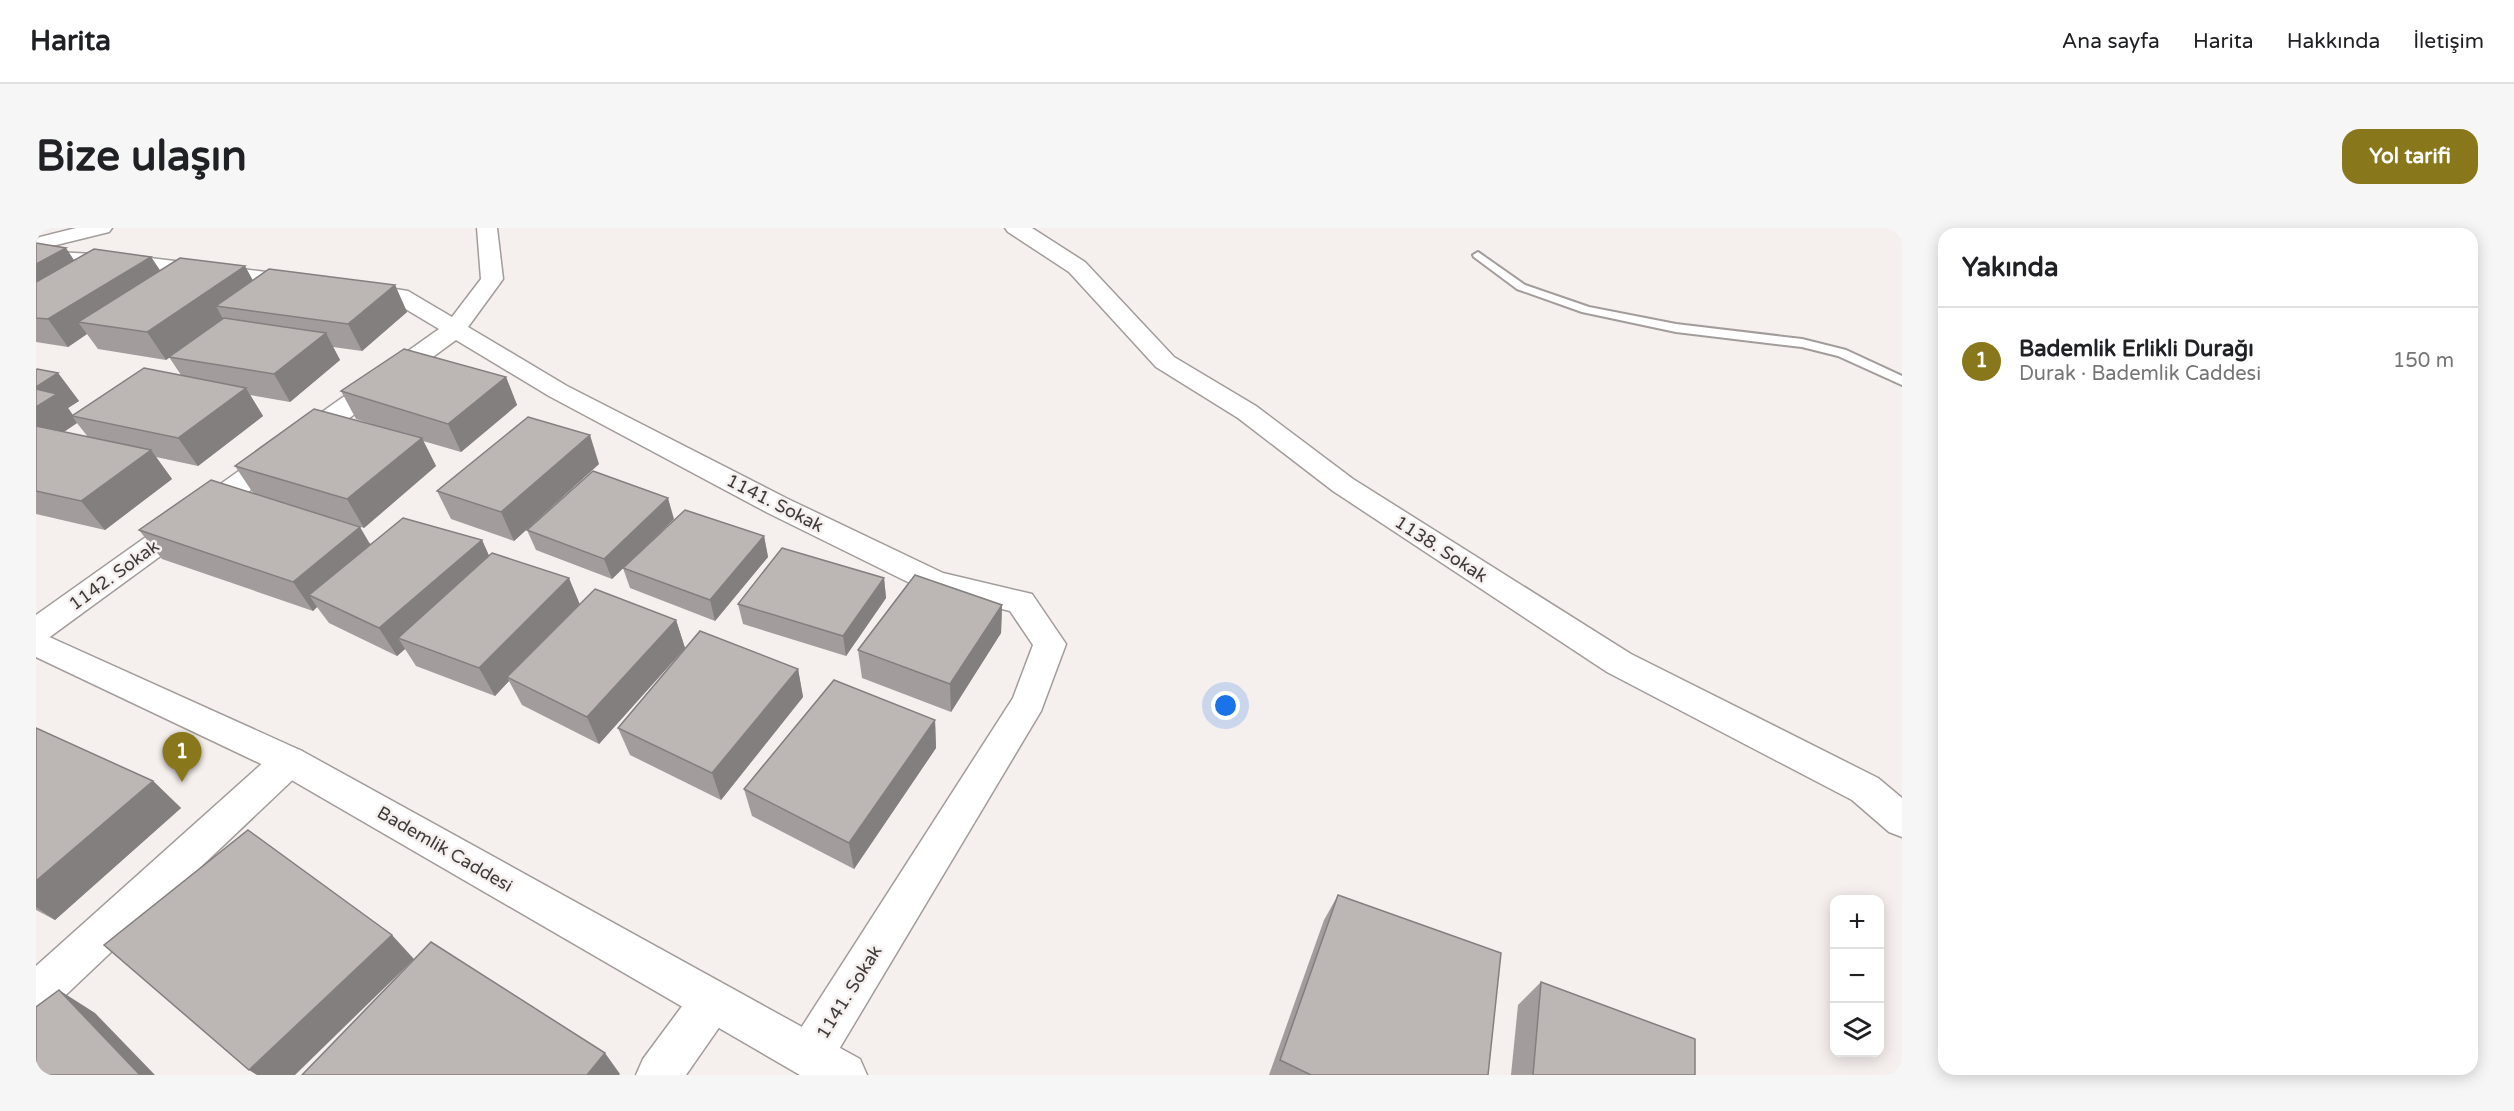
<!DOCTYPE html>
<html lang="tr">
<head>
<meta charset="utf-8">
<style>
  body { margin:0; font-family:"Varela Round",sans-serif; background:#f6f6f6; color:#202124 }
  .controls { position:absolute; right:18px; bottom:18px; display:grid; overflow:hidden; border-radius:12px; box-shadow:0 3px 15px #0003 }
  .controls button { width:54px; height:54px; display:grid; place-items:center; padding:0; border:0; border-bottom:2px solid #e0e0e0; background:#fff; color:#202124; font:30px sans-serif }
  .you { position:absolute; left:1190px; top:478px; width:21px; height:21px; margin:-15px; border:4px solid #fff; border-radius:50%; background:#1a73e8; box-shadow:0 0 0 9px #1a73e833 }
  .badge { display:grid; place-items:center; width:39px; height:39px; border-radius:50%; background:#89771b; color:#fff; font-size:20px; font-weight:700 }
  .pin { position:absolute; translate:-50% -50px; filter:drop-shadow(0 2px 3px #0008) }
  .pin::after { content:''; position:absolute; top:32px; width:21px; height:18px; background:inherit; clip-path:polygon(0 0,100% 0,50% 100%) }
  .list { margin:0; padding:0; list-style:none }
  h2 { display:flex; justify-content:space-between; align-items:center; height:78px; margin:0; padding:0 24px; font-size:26px }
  h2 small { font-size:20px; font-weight:400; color:#757577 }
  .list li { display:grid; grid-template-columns:39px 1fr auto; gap:18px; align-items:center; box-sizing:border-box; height:108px; padding:0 24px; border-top:2px solid #e0e0e0 }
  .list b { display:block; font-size:22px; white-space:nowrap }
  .list p { margin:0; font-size:20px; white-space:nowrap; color:#757577 }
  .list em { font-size:20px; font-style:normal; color:#757577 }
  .icon { flex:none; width:33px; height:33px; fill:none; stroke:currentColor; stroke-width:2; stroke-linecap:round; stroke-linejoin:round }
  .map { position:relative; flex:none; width:1866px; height:847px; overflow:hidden; border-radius:18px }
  header { display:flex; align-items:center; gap:36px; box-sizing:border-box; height:84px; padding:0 30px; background:#fff; border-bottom:2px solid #e0e0e0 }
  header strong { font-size:28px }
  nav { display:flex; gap:33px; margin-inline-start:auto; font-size:21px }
  .intro { display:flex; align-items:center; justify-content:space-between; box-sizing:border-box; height:144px; padding:0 36px }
  h1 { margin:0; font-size:42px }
  .button { padding:15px 27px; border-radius:18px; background:#89771b; color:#fff; font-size:21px; font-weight:700 }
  main { display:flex; gap:36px; padding:0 36px }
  aside { flex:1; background:#fff; border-radius:18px; box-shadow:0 3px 15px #0003 }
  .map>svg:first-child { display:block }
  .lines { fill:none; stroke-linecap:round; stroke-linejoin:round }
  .lane-casing { stroke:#a29c9a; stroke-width:4 }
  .street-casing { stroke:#a29c9a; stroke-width:3 }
  .secondary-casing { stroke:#a29c9a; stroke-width:3 }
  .lane { fill:#fff; fill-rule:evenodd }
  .street { fill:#fff; fill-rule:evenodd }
  .secondary { fill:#fff; fill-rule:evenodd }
  .wall { fill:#a29d9c; fill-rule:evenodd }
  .shaded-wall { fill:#847f7f }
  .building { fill:#bcb6b5; stroke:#847f7f; stroke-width:1.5 }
  .labels { text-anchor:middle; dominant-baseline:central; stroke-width:5; stroke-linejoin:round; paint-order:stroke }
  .street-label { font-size:18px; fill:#3e3b3a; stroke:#f5efed }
</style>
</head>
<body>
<header>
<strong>Harita</strong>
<nav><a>Ana sayfa</a><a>Harita</a><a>Hakkında</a><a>İletişim</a></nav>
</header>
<div class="intro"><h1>Bize ulaşın</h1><a class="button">Yol tarifi</a></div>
<main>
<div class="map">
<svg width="1866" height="847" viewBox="0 0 1866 847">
  <rect width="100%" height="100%" fill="#f5efed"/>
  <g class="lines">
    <g class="lane-casing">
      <path id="lane" d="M1442,24L1489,57L1553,79L1640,96L1766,111L1810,122L1866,148V157L1802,128L1766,119L1640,104L1546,84L1481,61L1438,29L1437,27Z"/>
    </g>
    <g class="street-casing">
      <g id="street">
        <path d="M40,0H76L73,4L0,22V10Z"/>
        <path d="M441,0H461L467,51L432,99L531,158L752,271L907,345L996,366L1030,416L1005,483L790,843C778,847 770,847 758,843L752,827L758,811L977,470L997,417L974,383L888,362L732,285L513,168L420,112L11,411L0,415V387L403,101L358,74L313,67L310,62L313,57L321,55L372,63L416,89L445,51Z"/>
        <path d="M969,0H996L1049,34L1138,129L1220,178L1317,251L1595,426L1842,550L1866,570V609L1853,604L1816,572L1571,444L1297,263L1202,190L1120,139L1033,44L972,4Z"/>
        <path d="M0,23L97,28L264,48L272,50L275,55L272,60L264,62L97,40L0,35Z"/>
        <path d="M253,518L266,523L271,533L266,543L15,781L0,787V738L240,523Z"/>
        <path d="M676,752L691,758L698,773L691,788L650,847H600L607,831L661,758Z"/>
      </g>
    </g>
    <g class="secondary-casing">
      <path id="secondary" d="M0,403L266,523L824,831L831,847H764L240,543L0,429Z"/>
    </g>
    <use href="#lane" class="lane"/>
    <use href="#street" class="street"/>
    <use href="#secondary" class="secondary"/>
  </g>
  <g class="wall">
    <path d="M0,15L38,32L115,29L124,42L217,52L359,57L371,84L326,123L297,119L304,132L254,174L214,167L227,188L162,238L120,229L136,251L69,302L0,286V142L22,145L43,173L32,180L37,187L145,147L133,129L178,98L130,132L62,121L51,106L32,119L0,114ZM41,195L52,209L28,204Z"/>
    <path d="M470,149L481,177L425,224L387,213L400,238L328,300L303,292L335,316L446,312L453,328L544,376L640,392L649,420L563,516L486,477L473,453L459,468L380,438L369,421L361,428L293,395L281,379L277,383L126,331L103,302L217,265L199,238L341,198L320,191L305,163Z"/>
    <path d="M563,236L478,313L415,291L401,263Z"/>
    <path d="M638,291L593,335L728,308L732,329L679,393L594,360L587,340L576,351L500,322L491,302Z"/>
    <path d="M848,350L850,370L810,428L707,396L702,376Z"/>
    <path d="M966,377L965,405L915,484L826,450L822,422Z"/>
    <path d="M762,441L767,469L685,572L594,527L582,500Z"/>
    <path d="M899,492L900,520L818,641L716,588L708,561Z"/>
    <path d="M0,500L117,553L145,580L19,692L0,682Z"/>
    <path d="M1302,667L1452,847H1233L1288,692Z"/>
    <path d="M1505,754L1659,847H1475L1482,777Z"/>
  </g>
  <g class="shaded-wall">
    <path d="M30,20L48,47L0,73V36Z"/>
    <path d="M115,29L132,55L42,94L51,106L32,119L12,91Z"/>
    <path d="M209,38L224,65L180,78L187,91L130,132L111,104Z"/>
    <path d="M359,57L371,84L326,123L312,96Z"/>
    <path d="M290,105L304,132L254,174L238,146Z"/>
    <path d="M22,145L43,173L32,180L38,189L36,188L41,195L0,222V159Z"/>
    <path d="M470,149L481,177L425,224L412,196Z"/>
    <path d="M210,160L227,188L162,238L142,210Z"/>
    <path d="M554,207L563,236L478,313L465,284Z"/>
    <path d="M386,210L400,238L328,300L311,271Z"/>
    <path d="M115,222L136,251L69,302L45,273Z"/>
    <path d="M632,270L638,291L576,351L568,331Z"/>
    <path d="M324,299L341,328L273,367L281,379L277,383L257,354Z"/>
    <path d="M728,308L732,329L679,393L674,372Z"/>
    <path d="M446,312L459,341L362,410L369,421L361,428L343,400Z"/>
    <path d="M533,350L545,379L471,449L473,453L459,468L443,440Z"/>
    <path d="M848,350L850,370L810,428L807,408Z"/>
    <path d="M966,377L965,405L915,484L914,456Z"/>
    <path d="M640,392L649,420L563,516L551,489Z"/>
    <path d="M762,441L767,469L685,572L676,545Z"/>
    <path d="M899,492L900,520L818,641L813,615Z"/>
    <path d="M117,553L145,580L19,692L0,679V653Z"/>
    <path d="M356,707L378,731L259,847H221L213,842Z"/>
    <path d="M23,762L59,785L119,847H104Z"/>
    <path d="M569,825L584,846L583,847H551Z"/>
  </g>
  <g class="building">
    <path d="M0,15L30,20L0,36Z"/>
    <path d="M58,21L115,29L12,91L0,90V54Z"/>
    <path d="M144,30L209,38L111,104L42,94Z"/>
    <path d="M233,41L359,57L312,96L180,78Z"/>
    <path d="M188,90L290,105L238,146L133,129Z"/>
    <path d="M368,121L470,149L412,196L305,163Z"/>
    <path d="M108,140L210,160L142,210L36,188Z"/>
    <path d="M1,141L22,145L0,159V142Z"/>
    <path d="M0,161L21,166L0,179Z"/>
    <path d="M278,181L386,210L311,271L199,238Z"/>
    <path d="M492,189L554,207L465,284L401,263Z"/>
    <path d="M0,198L115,222L45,273L0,263Z"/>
    <path d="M557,243L632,270L568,331L491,302Z"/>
    <path d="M175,252L324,299L257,354L103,302Z"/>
    <path d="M649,282L728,308L674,372L587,340Z"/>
    <path d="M367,290L446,312L343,400L273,367Z"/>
    <path d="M746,320L848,350L807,408L702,376Z"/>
    <path d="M456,325L533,350L443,440L362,410Z"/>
    <path d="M879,347L966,377L914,456L822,422Z"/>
    <path d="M559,361L640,392L551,489L471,449Z"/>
    <path d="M664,403L762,441L676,545L582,500Z"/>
    <path d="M798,452L899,492L813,615L708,561Z"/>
    <path d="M0,500L117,553L0,653Z"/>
    <path d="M212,602L356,707L213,842L68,717Z"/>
    <path d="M1302,667L1465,725L1452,847H1275L1244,832Z"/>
    <path d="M395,714L569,825L551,847H266Z"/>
    <path d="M1505,754L1659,811V847H1497Z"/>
    <path d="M23,762L104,847H0V779Z"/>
  </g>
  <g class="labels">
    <g class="street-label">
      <text transform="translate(739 275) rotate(27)">1141. Sokak</text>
      <text transform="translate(1405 321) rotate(33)">1138. Sokak</text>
      <text transform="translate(78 347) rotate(-36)">1142. Sokak</text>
      <text transform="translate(409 621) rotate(30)">Bademlik Caddesi</text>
      <text transform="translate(813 764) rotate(-58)">1141. Sokak</text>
    </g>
  </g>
</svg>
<div class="controls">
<button>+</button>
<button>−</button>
<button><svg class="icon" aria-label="layers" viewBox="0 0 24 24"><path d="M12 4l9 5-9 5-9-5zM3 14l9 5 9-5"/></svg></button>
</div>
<div class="you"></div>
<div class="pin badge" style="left:146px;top:554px">1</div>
</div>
<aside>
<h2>Yakında<small></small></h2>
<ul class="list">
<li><span class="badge">1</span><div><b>Bademlik Erlikli Durağı</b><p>Durak · Bademlik Caddesi</p></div><em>150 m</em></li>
</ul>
</aside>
</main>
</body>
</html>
